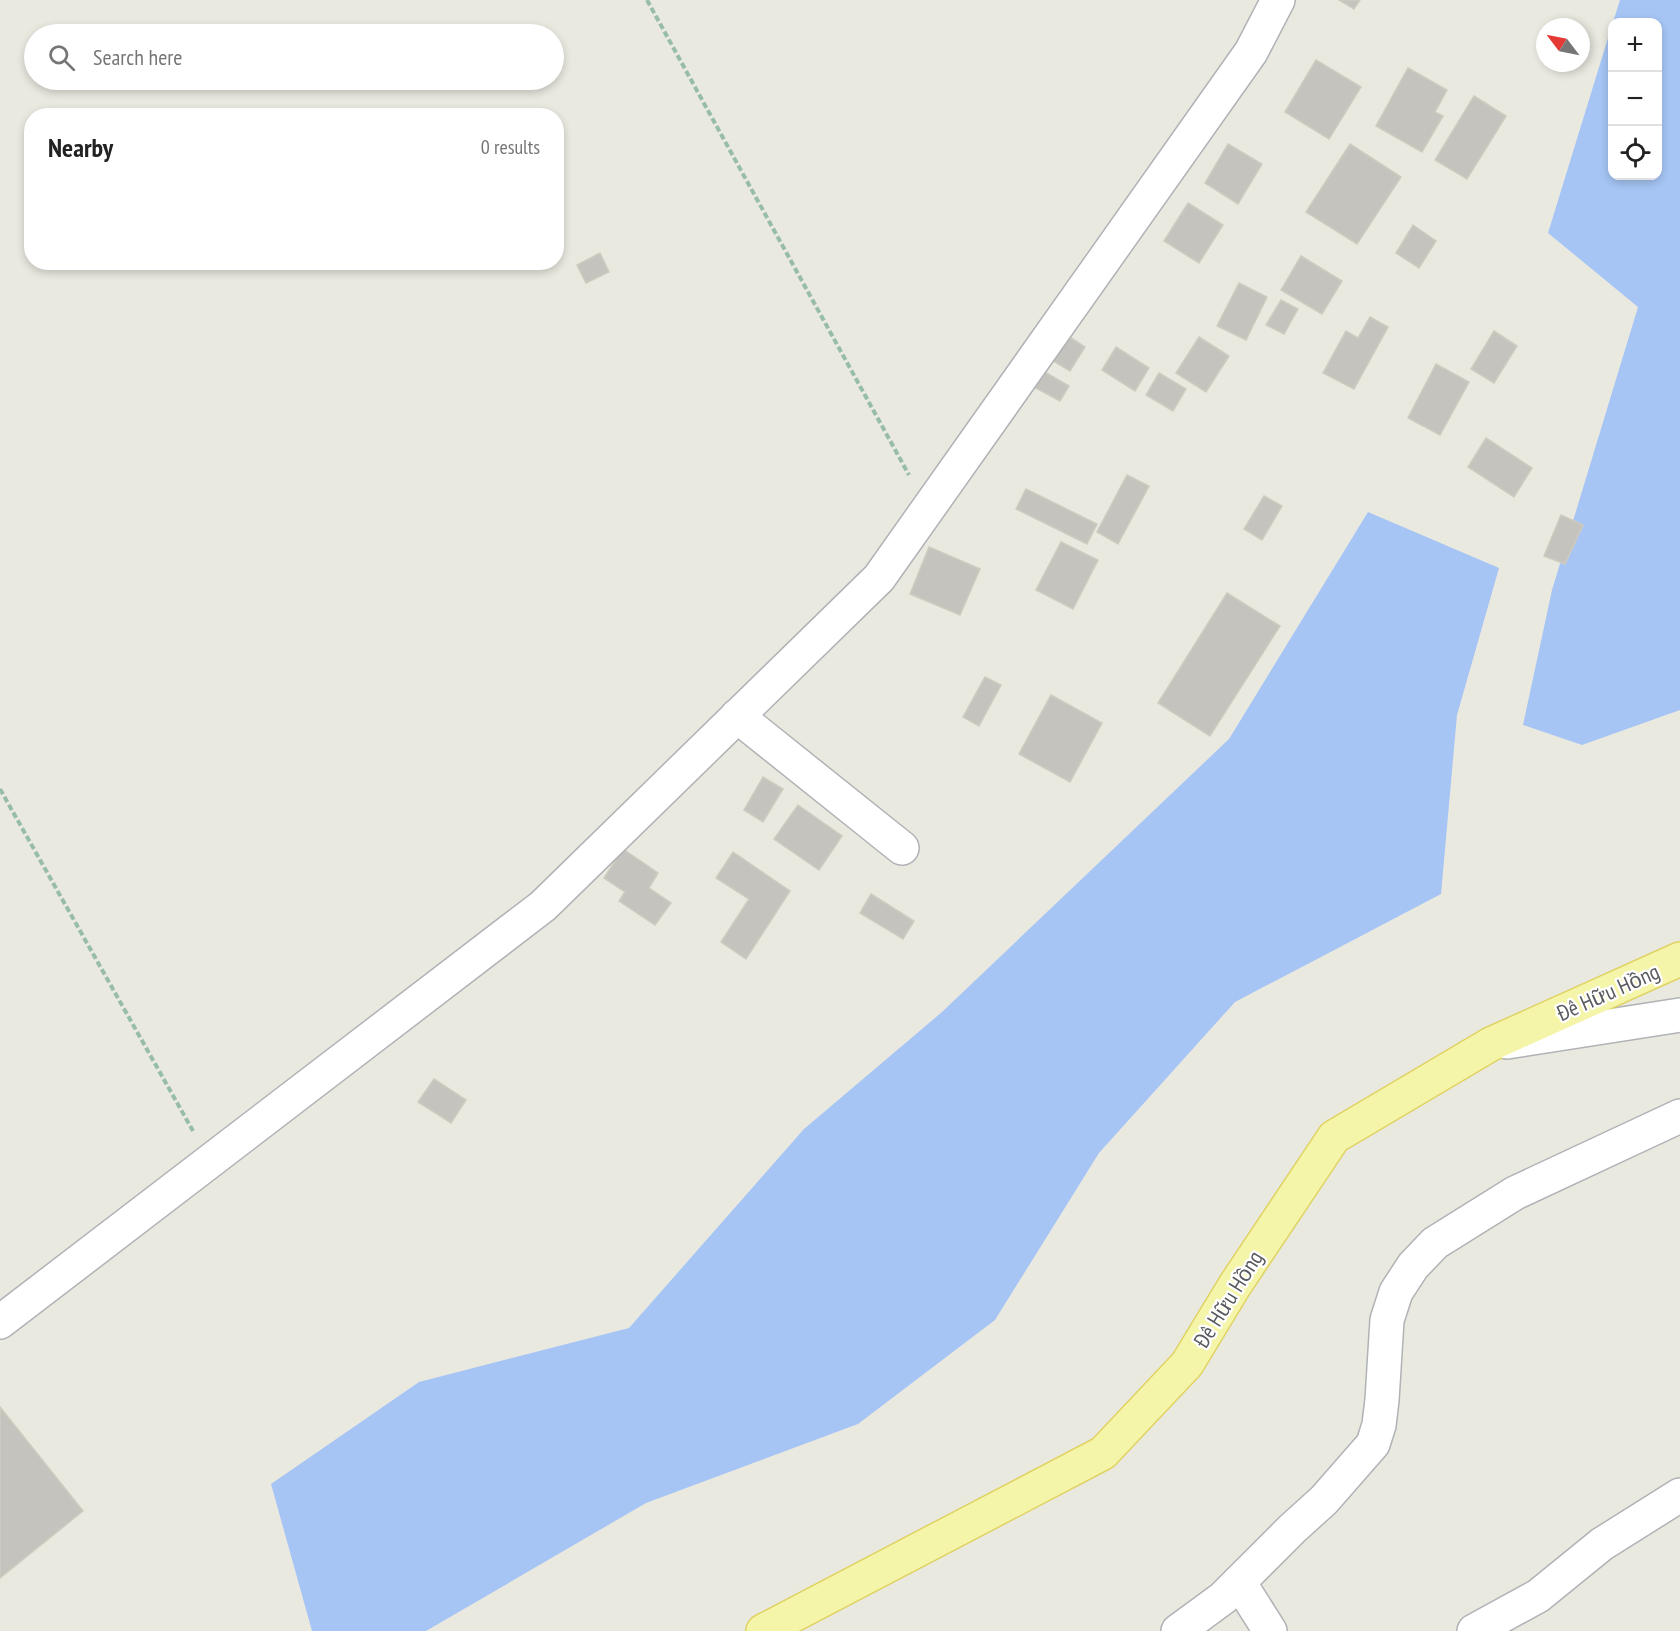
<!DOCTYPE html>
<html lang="en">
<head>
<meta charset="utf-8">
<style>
  body { margin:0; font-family:"PT Sans Narrow",sans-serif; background:#f2f2f2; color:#222 }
  .controls { position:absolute; right:18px; top:18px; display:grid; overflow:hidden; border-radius:12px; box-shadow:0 3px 9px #0003 }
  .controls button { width:54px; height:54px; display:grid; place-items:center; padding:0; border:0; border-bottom:2px solid #e0e0e0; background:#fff; color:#222; font:30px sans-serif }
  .compass { position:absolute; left:1536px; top:18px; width:54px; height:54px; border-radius:50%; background:#fff; box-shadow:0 3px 9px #0003; rotate:302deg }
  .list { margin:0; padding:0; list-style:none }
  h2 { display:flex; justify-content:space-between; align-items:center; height:78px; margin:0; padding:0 24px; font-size:26px }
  h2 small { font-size:20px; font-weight:400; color:#767676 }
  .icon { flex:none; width:33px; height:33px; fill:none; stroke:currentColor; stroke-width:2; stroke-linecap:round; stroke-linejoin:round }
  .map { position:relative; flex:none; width:1680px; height:1631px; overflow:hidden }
  .search { position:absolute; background:#fff; box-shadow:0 3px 9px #0003; left:24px; top:24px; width:540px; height:66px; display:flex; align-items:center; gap:15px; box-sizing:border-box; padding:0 21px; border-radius:33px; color:#767676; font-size:22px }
  .panel { position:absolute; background:#fff; box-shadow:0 3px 9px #0003; left:24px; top:108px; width:540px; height:162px; border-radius:24px }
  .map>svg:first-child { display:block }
  .water { fill:#a6c5f5 }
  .building { fill:#c5c3bd; stroke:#ceccbf; stroke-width:1.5 }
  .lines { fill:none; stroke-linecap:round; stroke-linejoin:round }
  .minor-casing { stroke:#b1b2b6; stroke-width:36 }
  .major-casing { stroke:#e0d263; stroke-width:36 }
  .path { stroke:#97bda8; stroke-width:4; stroke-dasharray:6 3; stroke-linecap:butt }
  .minor { stroke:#fff; stroke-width:33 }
  .major { stroke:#f5f5aa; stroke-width:33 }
  .labels { text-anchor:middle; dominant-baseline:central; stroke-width:4.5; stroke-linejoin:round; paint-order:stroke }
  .street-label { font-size:22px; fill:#595b5f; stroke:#fff }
</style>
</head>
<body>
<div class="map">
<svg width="1680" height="1631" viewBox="0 0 1680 1631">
  <rect width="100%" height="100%" fill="#eae9e0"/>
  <g class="water">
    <path d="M1620,0H1680V710L1582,745L1523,725L1552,590L1638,307L1548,233L1612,25V176H1658V22H1613Z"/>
    <path d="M1368,512L1499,568L1457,715L1441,894L1235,1002L1099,1153L995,1320L858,1424L646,1503L426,1631H312L271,1484L419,1382L629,1328L804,1129L942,1012L1229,739Z"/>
  </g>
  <g class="building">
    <path d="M1339,0H1360L1354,9Z"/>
    <path d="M1316,60L1361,87L1329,139L1285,112Z"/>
    <path d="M1408,68L1447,90L1435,112L1443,116L1422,152L1376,126Z"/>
    <path d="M1474,96L1506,116L1467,179L1435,160Z"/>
    <path d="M1228,144L1262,164L1238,204L1205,183Z"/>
    <path d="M1350,144L1401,177L1357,244L1306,212Z"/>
    <path d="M1188,203L1223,225L1199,263L1164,241Z"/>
    <path d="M1413,225L1436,241L1419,268L1396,253Z"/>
    <path d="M600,253L609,272L586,283L577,265Z"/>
    <path d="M1301,256L1342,281L1322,314L1281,290Z"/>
    <path d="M85,262H103L87,269Z"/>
    <path d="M1239,283L1267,297L1246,340L1217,326Z"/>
    <path d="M1281,300L1298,309L1284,334L1266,325Z"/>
    <path d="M1370,317L1388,327L1354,389L1323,373L1346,331L1358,338Z"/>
    <path d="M1494,331L1517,346L1494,383L1471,369Z"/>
    <path d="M1065,334L1085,347L1070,371L1050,359Z"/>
    <path d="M1199,337L1229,356L1206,392L1176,373Z"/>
    <path d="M1116,347L1149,368L1135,391L1102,370Z"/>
    <path d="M1436,364L1469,382L1440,435L1408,418Z"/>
    <path d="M1043,371L1069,386L1060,401L1034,387Z"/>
    <path d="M1159,373L1186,389L1173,411L1146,395Z"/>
    <path d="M1486,438L1532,468L1514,497L1468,467Z"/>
    <path d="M1127,475L1149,486L1118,544L1097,532Z"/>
    <path d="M1026,489L1097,524L1087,544L1016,509Z"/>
    <path d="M1264,496L1282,506L1262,540L1244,529Z"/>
    <path d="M1561,515L1583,525L1565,564L1544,556Z"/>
    <path d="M1061,542L1098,560L1073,609L1036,590Z"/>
    <path d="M929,547L980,569L960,615L910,594Z"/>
    <path d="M1227,593L1280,626L1210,736L1158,703Z"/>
    <path d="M985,677L1001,685L979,726L963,717Z"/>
    <path d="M1051,695L1102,723L1070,782L1019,754Z"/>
    <path d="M763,777L783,789L763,822L744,810Z"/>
    <path d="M798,805L842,836L819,870L774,839Z"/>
    <path d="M623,849L658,873L649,888L671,903L655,925L619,901L625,892L604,878Z"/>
    <path d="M733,852L790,891L746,959L721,942L749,899L716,878Z"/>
    <path d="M871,894L914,921L903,939L860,913Z"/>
    <path d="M434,1079L466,1100L451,1123L418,1102Z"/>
    <path d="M0,1407L83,1511L0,1578Z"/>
  </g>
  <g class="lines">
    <g class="minor-casing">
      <g id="minor">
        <path d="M737,716L902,848"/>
        <path d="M1507,1042L1680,1015"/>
        <path d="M0,1322L543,906L879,578L1251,52L1278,0"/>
        <path d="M1239,1582L1270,1631"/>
        <path d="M1178,1631L1223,1598L1292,1529L1324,1500L1373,1444L1379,1425L1382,1400L1387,1320L1396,1292L1413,1266L1435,1243L1515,1193L1680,1116"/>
        <path d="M1474,1631L1538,1596L1602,1544L1680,1495"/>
      </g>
    </g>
    <g class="major-casing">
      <path id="major" d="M763,1631L1103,1453L1187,1364L1235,1285L1334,1137L1491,1044L1680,959"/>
    </g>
    <g class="path">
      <path d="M647,0L909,475"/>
      <path d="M0,789L193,1131"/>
    </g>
    <use href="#minor" class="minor"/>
    <use href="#major" class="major"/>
  </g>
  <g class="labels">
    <g class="street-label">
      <text transform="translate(1608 992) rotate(-24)">Đê Hữu Hồng</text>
      <text transform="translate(1228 1299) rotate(-58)">Đê Hữu Hồng</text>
    </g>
  </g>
</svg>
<div class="controls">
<button>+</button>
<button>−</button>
<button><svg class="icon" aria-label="locate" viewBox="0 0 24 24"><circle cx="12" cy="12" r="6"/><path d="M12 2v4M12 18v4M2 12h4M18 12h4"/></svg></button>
</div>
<svg class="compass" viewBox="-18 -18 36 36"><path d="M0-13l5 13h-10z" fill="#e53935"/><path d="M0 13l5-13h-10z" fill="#767676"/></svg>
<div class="search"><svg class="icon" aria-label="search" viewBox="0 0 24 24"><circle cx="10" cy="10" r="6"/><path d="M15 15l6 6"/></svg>Search here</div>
<section class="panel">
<h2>Nearby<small>0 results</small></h2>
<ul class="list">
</ul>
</section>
</div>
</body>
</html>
